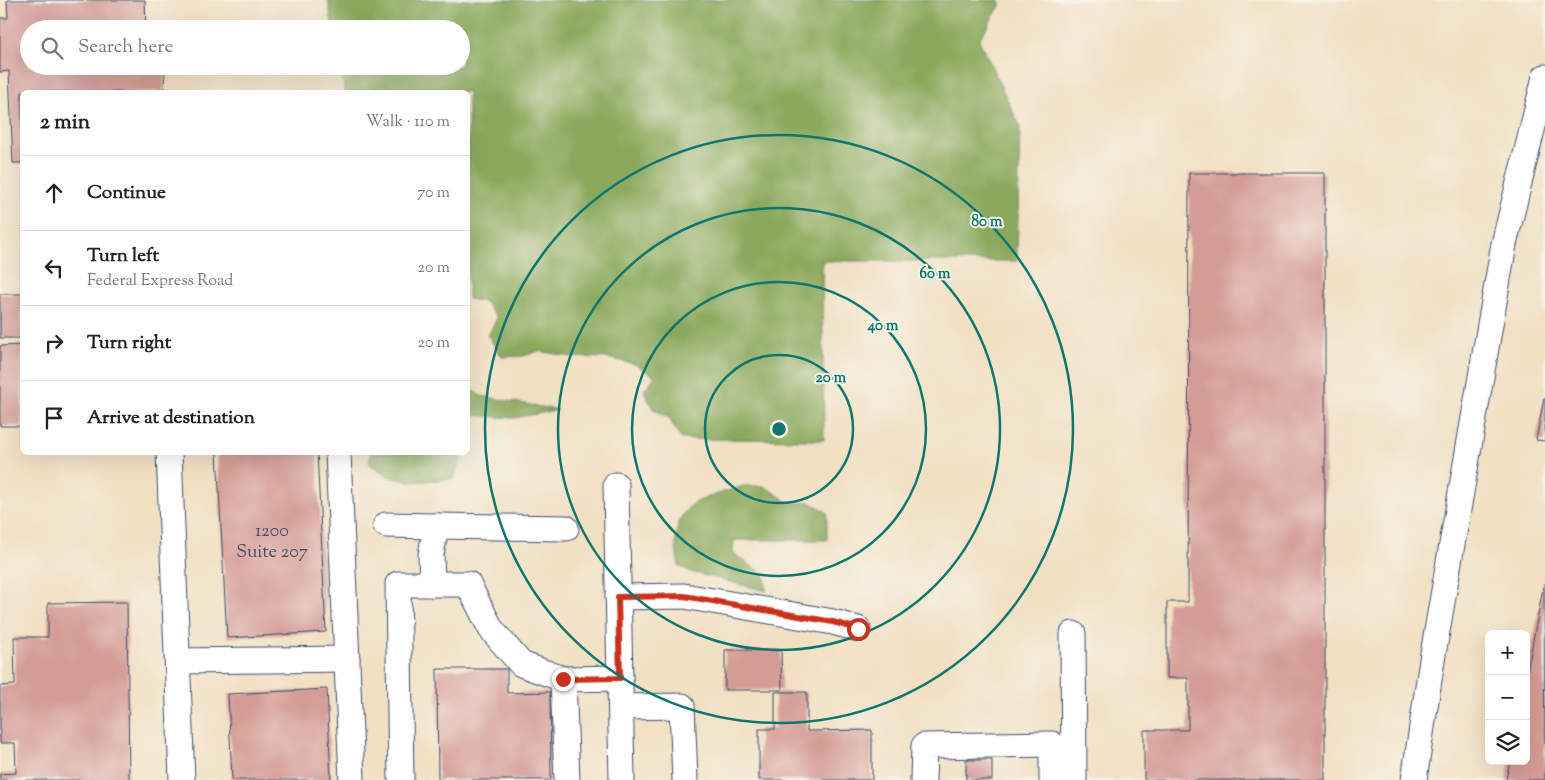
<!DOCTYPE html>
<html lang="en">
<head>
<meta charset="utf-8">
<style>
  body { margin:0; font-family:"Sorts Mill Goudy",serif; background:#f2f2f2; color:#222 }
  .controls { position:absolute; right:15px; bottom:15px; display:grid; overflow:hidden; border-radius:8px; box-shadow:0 5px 20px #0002 }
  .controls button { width:45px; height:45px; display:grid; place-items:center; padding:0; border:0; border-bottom:1px solid #e0e0e0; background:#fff; color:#222; font:25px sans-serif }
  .stop { position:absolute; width:15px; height:15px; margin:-11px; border:4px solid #c8321e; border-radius:50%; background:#fff }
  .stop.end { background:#c8321e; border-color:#fff; box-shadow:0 1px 5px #0008 }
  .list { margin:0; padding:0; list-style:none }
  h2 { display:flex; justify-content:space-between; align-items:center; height:65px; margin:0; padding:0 20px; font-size:21px }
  h2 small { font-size:16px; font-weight:400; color:#767676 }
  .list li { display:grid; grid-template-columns:32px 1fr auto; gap:15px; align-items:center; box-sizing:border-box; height:75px; padding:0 20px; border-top:1px solid #e0e0e0 }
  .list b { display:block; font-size:19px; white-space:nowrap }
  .list p { margin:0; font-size:16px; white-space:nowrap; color:#767676 }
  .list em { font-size:16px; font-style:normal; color:#767676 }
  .icon { flex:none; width:28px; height:28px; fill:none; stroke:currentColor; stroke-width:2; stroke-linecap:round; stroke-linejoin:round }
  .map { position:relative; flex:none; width:1545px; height:780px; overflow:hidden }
  .search { position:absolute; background:#fff; box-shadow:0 5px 20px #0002; left:20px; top:20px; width:450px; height:55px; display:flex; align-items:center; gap:12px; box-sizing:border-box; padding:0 18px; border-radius:28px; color:#767676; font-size:19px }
  .panel { position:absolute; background:#fff; box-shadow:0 5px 20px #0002; left:20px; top:90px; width:450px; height:365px; border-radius:8px }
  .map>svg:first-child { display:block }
  .forest { fill:#8aa95c; stroke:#526c5d }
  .building { fill:#d49c96 }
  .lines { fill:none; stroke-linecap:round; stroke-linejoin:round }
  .minor-casing { stroke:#3b4a6d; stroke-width:27 }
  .minor { stroke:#fff; stroke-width:25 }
  .route { stroke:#c8321e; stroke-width:6 }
  .ring { fill:none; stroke:#0f766e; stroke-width:2.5 }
  .labels { text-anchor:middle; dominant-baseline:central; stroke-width:4; stroke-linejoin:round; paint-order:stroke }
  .number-label { font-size:18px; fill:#494a6c }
  .centre { fill:#0f766e; stroke:#f7f3e8; stroke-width:2.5 }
  .ring-label { font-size:15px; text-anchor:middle; font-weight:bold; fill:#0f766e; stroke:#f7f3e8; stroke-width:4; stroke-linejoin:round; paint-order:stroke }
</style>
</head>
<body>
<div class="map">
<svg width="1545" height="780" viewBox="0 0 1545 780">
  <rect width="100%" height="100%" fill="#f7f3e8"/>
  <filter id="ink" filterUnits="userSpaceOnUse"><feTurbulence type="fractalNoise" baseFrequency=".02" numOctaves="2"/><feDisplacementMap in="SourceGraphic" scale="10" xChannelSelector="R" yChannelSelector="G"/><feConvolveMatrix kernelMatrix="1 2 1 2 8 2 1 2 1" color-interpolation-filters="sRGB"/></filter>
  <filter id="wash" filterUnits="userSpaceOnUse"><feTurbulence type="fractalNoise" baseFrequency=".0096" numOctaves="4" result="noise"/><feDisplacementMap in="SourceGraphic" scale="20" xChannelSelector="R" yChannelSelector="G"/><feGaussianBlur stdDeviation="1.12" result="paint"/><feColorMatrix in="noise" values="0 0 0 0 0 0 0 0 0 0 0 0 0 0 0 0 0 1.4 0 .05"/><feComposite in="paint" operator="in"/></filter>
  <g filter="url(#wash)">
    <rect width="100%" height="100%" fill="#f1e0c2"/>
    <g class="forest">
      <path d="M328,0H1000L1001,4L979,40L1020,126L1017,261H822L824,440L681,439L669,418L653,409L644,391L655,376L635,364L607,358L572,357L539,351L523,356L502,357L488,336L497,318L485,302L468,299V92H345L340,66H461V29H333Z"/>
      <path d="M468,388L481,396L558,410L514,418L468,415Z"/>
      <path d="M370,453H459L461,460L453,479L412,482L389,477L370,464Z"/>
      <path d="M743,486H764L790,503L810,502L827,512V540H734L733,553L765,575L766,591L691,572L679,566C674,546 673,518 692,505C701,498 731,490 743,486Z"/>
    </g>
    <g id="blocks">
      <g class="building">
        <path d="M7,0H145L146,29H29V66H163L165,74L163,92H22V163H13L9,71L0,72V18H8Z"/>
        <path d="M1189,173H1325V780H1144V730H1188V678H1167V602H1188Z"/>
        <rect x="0" y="294" width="22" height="44"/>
        <path d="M22,345V426H0V346Z"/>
        <path d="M1544,398L1545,399V441L1536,440Z"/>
        <path d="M217,452H317L326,632L227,638Z"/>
        <path d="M1544,583L1545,780H1506L1510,761H1526V677Z"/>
        <path d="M127,602L129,780H0V774L16,773L15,743H0V686L15,685L14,637H48V603Z"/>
        <path d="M725,650H781L782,690H725Z"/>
        <path d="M437,669H507V693L550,692L551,780H438Z"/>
        <path d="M327,689L331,780H232L228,694Z"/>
        <path d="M775,692H807V731L872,730V780H759V729H775Z"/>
        <rect x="966" y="760" width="26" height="20"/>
      </g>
    </g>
  </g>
  <g filter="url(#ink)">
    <use href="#blocks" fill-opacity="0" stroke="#3b4a6d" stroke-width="1"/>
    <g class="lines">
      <g class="minor-casing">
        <g id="minor">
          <path d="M169,452L182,780"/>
          <path d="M338,452L352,780"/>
          <path d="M616,485L622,780"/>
          <path d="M386,525L436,526"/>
          <path d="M432,584L431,555L436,526L566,528"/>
          <path d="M618,597L684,596L833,622L858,629"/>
          <path d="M1073,634L1074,780"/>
          <path d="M178,661L347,659"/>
          <path d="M563,679L620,678"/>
          <path d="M621,707L682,706L685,780"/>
          <path d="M401,780L398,584H468L491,629L521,664L563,679L567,780"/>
          <path d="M923,780L924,746L1052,744V780"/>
          <path d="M1414,780L1432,660L1504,244L1545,77"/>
        </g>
      </g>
      <use href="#minor" class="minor"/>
    </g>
  </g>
  <g class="lines" filter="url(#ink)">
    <path class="route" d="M563,679L620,678L618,597L684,596L833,622L858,629"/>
  </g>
  <g class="ring">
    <circle cx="779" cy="429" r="74"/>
    <circle cx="779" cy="429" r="147"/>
    <circle cx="779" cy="429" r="221"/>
    <circle cx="779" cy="429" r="294"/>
  </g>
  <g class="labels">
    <g class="number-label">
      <text x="272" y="532">1200<tspan x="272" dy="21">Suite 207</tspan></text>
    </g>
  </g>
  <circle cx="779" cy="429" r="8" class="centre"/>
  <g class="ring-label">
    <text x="987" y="226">80 m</text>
    <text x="935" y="278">60 m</text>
    <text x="883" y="330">40 m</text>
    <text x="831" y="382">20 m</text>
  </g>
</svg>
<div class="controls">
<button>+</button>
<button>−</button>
<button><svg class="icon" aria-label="layers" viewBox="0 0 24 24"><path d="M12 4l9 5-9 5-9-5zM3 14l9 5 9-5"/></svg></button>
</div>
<div class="stop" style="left:858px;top:629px"></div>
<div class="stop end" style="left:563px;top:679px"></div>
<div class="search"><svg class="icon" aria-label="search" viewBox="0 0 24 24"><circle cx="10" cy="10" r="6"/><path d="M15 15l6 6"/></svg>Search here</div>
<section class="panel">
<h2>2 min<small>Walk · 110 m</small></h2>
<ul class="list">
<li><svg class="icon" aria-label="ahead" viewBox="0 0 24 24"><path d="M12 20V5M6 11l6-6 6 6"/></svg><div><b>Continue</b></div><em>70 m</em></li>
<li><svg class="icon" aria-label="left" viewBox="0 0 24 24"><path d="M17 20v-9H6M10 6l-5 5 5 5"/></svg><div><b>Turn left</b><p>Federal Express Road</p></div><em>20 m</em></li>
<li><svg class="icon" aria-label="right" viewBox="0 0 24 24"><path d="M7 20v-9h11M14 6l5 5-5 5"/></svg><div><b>Turn right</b></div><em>20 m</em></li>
<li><svg class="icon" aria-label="arrive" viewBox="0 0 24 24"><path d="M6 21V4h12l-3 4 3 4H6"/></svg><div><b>Arrive at destination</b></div></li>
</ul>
</section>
</div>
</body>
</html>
